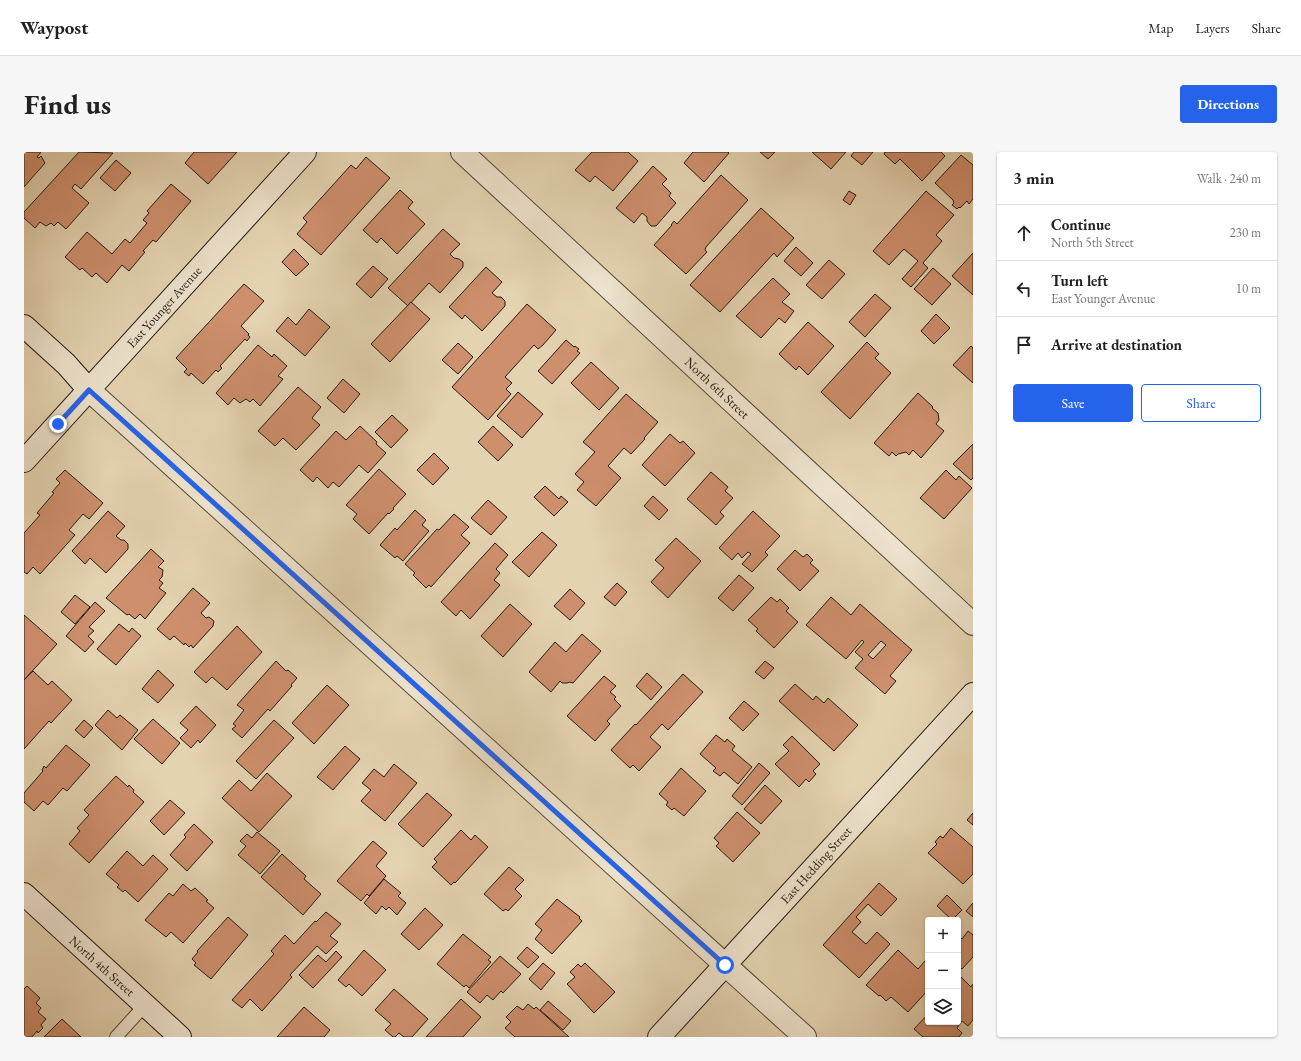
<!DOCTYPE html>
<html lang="en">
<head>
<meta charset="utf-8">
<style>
  body { margin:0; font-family:"EB Garamond",serif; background:#f6f6f6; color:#222 }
  .controls { position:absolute; right:12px; bottom:12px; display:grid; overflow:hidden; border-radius:4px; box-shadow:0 1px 3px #0004 }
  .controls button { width:36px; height:36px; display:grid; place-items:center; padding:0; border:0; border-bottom:1px solid #e0e0e0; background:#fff; color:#222; font:20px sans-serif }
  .stop { position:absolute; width:12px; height:12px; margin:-9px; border:3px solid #2563eb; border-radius:50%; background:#fff }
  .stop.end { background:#2563eb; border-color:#fff; box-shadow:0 1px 4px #0008 }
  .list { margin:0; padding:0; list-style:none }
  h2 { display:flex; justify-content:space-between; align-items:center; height:52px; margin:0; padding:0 16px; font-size:17px }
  h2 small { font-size:13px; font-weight:400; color:#767676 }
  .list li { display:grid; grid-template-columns:26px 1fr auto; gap:12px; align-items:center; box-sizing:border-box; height:56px; padding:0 16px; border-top:1px solid #e0e0e0 }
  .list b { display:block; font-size:15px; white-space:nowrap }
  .list p { margin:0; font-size:13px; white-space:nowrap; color:#767676 }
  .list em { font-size:13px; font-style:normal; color:#767676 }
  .actions { display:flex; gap:8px; padding:12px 16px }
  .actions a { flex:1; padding:9px 0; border:1px solid #2563eb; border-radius:4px; text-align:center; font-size:14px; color:#2563eb }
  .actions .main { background:#2563eb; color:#fff }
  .icon { flex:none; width:22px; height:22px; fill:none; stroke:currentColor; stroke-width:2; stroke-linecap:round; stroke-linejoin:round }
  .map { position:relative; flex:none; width:949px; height:885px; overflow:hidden; border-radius:4px }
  header { display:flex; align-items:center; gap:24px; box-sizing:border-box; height:56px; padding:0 20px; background:#fff; border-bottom:1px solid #e0e0e0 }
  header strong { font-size:19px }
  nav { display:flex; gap:22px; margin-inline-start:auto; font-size:14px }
  .intro { display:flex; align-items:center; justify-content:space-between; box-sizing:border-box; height:96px; padding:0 24px }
  h1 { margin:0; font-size:28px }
  .button { padding:10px 18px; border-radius:4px; background:#2563eb; color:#fff; font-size:14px; font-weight:700 }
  main { display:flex; gap:24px; padding:0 24px }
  aside { flex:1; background:#fff; border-radius:4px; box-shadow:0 1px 3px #0004 }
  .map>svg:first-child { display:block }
  .building { fill:#ce8f6d; stroke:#241b0e; fill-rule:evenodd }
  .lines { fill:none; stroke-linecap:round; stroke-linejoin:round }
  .lane-casing { stroke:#544937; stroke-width:14 }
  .street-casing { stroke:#544937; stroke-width:24 }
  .secondary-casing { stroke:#241b0e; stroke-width:24 }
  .lane { stroke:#ede2cc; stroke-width:12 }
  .street { stroke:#ede2cc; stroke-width:22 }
  .secondary { stroke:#ede2cc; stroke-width:22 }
  .route { stroke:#2563eb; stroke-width:5 }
  .labels { text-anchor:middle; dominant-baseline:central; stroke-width:3; stroke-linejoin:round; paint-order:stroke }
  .street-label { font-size:13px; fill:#241b0e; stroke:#ede2cc }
</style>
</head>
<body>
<header>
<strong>Waypost</strong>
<nav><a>Map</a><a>Layers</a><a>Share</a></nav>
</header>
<div class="intro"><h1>Find us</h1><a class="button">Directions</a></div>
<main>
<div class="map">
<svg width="949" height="885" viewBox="0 0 949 885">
  <rect width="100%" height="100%" fill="#e4d3b1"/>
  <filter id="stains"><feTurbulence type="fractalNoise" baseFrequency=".005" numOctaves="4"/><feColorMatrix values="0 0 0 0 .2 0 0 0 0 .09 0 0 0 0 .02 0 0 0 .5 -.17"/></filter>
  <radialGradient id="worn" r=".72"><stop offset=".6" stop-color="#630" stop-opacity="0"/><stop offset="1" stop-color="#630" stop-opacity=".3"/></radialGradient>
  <g class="building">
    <path d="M0,0H17L13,5L15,6L17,4L21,11L0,35Z"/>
    <path d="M55,0L89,1L57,37L51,32L48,36L65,51L42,77L34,70L30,74L27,71L22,74L16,70L11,76L0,66V60Z"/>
    <path d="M170,0H213L184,32L161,11Z"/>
    <path d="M568,0H604L614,9L589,39L571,24L566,30L551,18Z"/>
    <path d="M669,0H704L705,1L680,30L660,11Z"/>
    <path d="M736,0H751L744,7Z"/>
    <path d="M788,0H822L807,17Z"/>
    <path d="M830,0H849L838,13L827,4Z"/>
    <path d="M861,0H917L921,4L898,29L876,7L871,12L860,2Z"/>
    <path d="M937,3L949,13V47L945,52L943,49L936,56L935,55L933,57L928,53L930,51L929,48L911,31Z"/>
    <path d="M342,5L366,26L297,103L273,82L283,70L279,66L327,13L332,17Z"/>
    <path d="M92,8L107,21L91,39L76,26Z"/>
    <path d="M629,14L643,27L638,32L647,41L645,44L652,51L632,74H627L623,69V65L618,61L610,71L592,56Z"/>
    <path d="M697,23L724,48L682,95L681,98L683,100L662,122L630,93L648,73H647L650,69L653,72Z"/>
    <path d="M147,32L167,49L132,90L129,88L119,99L121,100L105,119L98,113L83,131L72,121L68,125L58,116L56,118L41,105L63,80L88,102L101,87L106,91L123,71L119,68L125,61L123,59Z"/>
    <path d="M376,38L389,50L384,56L401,72L373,102L357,86L353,91L339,78Z"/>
    <path d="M825,39L832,43L826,53L819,48Z"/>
    <path d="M902,39L930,63L912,83L918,89L899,111L904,116L887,135L878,127L894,109L880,97L865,113L849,99Z"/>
    <path d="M737,56L770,86L753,105L750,101L696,160L666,133Z"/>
    <path d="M419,77L436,92L426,102L430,106L435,107L439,110V115L416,141L405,131L384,154L364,136Z"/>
    <path d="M772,95L789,111L777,124L760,109Z"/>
    <path d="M270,97L285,112L272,124L258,110Z"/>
    <path d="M949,101V143L928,124Z"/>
    <path d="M805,108L821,122L798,147L782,133Z"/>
    <path d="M349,114L364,127L347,146L332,132Z"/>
    <path d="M462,115L478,130L468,141L473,145H477L481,149V154L458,179L441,163L438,167L425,155Z"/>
    <path d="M909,116L927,132L908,153L890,137Z"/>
    <path d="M749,126L766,142L758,150L770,159L761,171L755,166L737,186L712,164Z"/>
    <path d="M220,132L240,149L217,174L225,182L224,183L226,185L223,189L221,187L196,214L198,216L194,220L192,218L179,232L167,221L165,224L160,220L163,217L152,206Z"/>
    <path d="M851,142L867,156L841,185L825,170Z"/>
    <path d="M387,150L406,167L366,210L347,192Z"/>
    <path d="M503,152L532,178L519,193L514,197L510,193L481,225L488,231L482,237L487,242L464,268L428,235Z"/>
    <path d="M285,157L306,175L281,204L252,179L264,165L272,173Z"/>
    <path d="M912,162L926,176L910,192L897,179Z"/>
    <path d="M784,170L810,194L784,223L775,214L772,218L755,202Z"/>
    <path d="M542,188L550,195L551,194L555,197L553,199L556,201L528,232L514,219Z"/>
    <path d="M843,190L855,202L851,206L867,221L826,267L797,240Z"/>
    <path d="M434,191L449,205L434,222L418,208Z"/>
    <path d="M234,193L248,205L250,202L263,214L254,224L259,227L236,254L229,247L226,250L222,247L216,251L210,246L204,253L192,241Z"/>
    <path d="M947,194L949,196V231L929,213Z"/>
    <path d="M567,210L595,236L575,258L547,231Z"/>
    <path d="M319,227L336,242L320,261L303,246Z"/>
    <path d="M274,235L297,255L288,266L296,273L272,298L259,286L251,294L234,279Z"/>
    <path d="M494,240L519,262L498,286L473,264Z"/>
    <path d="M894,241L909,255L908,256L914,261L915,268L912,272L920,279L897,306L889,298L885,303L882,300L874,302L872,304L868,300L865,304L850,291Z"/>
    <path d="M602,242L634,270L620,286L621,287L607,302L600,296L584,314L597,326L572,354L553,338L560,330L551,322L571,300L559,290Z"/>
    <path d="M368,263L384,278L367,296L351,280Z"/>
    <path d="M336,274L353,290L352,292L362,301L344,321L335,313L315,335L309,330L304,336L293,325L289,330L276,318L312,279L322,288Z"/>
    <path d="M469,274L489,293L474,309L454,290Z"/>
    <path d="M646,282L656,291L659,289L671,301L641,334L618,313Z"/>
    <path d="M949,292V326L947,328L929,312Z"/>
    <path d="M410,301L425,316L409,333L393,318Z"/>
    <path d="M355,317L382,342L369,356L370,357L365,362L364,361L345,382L329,367L333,362L322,353Z"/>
    <path d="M41,318L79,351L65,367L59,362L45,378L51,383L16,422L9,415L3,422L0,420V381L16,363L13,361L30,341L28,340L36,331L32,327Z"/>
    <path d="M922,318L932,328L935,324L948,336L920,367L896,346Z"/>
    <path d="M687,320L704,335L701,339L709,346L696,360L700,364L692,373L663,347Z"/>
    <path d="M521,334L535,347L537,344L544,350L530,364L510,345Z"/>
    <path d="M629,344L644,358L635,368L620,354Z"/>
    <path d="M464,348L483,365L467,383L447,366Z"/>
    <path d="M391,358L402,368L398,373L405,379L379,409L373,404L371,406L356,393L371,376L373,378Z"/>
    <path d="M84,359L101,374L92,384L97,388H100L104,392V397L82,421L66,406L61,412L48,399Z"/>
    <path d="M729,359L756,384L741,400L744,403L728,420L718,412L727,402L724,400L718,406L714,401L708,408L695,396Z"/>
    <path d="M430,362L445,375L437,383L446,391L407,435L405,433L402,436L389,423L391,421L381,412L413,377L415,378Z"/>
    <path d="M518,380L533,393L505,425L488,410Z"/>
    <path d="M652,386L677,409L644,446L627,430L640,416L631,408Z"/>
    <path d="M471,391L484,403L472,417L476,421L470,428L476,433L446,467L437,458L432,464L417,450Z"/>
    <path d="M127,397L140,409L134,415L139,418L138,425L135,428L139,431L135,436L142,441L121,467L116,462L111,467L105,462L103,463L82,446Z"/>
    <path d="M771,398L779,405L783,402L789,408L786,411L795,419L776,439L753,417Z"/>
    <path d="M715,423L730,436L709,459L694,446Z"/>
    <path d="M593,431L603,440L591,454L580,445Z"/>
    <path d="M169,436L186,451L177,461L182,466L185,465L190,469L189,474L169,496L167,493L165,495L161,491L160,493L150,484L146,488L133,477Z"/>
    <path d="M546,437L561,451L546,468L530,454Z"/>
    <path d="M51,443L66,455L51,472L37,460Z"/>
    <path d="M747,445L753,450L756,447L765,456L762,459L774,470L750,496L732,479L734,477L724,468Z"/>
    <path d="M807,445L827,463L836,452L888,498L866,524L872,529L861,542L831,516L839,507L831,500L840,490L838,488L822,507L782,473ZM857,489L862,493L849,507L844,503Z"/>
    <path d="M71,450L81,459L65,475L70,479L64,484L70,490L61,500L42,484Z"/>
    <path d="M486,452L508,472L479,505L457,484Z"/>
    <path d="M0,463L33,492L0,528Z"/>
    <path d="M95,472L105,480L108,476L117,484L92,513L73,497Z"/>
    <path d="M213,474L238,500L203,538L188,525L182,531L170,520Z"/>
    <path d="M558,482L577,499L549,531L545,530L544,531H538L536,529L527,540L505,520L531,490L542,500Z"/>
    <path d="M252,509L262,519L264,518L273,526L267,533L268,534L246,559L244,557L218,586L208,577L212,574L209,572L220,558L213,553Z"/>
    <path d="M741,509L750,516L740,527L731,520Z"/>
    <path d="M134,518L150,533L134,551L118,537Z"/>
    <path d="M9,519L24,533L28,529L48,548L27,571L25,569L0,597V528Z"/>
    <path d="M623,521L638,535L627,548L612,534Z"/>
    <path d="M659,522L679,540L644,578L638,572L626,585L637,595L615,619L609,613L606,616L587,598L611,572L612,573Z"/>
    <path d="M580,524L592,534L586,540L592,545L590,547L597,554L583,569L586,572L571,589L543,564Z"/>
    <path d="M771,532L789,548L792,544L800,551L804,546L834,573L810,599L755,549Z"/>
    <path d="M303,533L325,553L290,592L268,571Z"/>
    <path d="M720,549L735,562L719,579L705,566Z"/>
    <path d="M172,554L192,573L176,591L174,588L167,596L156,586L164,578L156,571Z"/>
    <path d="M84,558L93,566L96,563L114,578L98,598L71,573Z"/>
    <path d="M129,567L156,591L138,612L110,587Z"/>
    <path d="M60,568L69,576L60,586L51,578Z"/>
    <path d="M250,568L270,586L232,627L212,609Z"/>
    <path d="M692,583L701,590L703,587L711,594L708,598L728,615L714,632L700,620L696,624L689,619L692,616L676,602Z"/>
    <path d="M768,584L796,612L789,619L792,622L785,630L782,627L775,635L751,612L765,599L759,593Z"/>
    <path d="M42,593L66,613L43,639L39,636L24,653L19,649L10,659L0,650V641L19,619L18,618L20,614L22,616Z"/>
    <path d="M321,594L336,607L309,638L293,625Z"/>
    <path d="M735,611L746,621L718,653L708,644Z"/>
    <path d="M370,612L393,631L361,669L337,649L347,638L338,631L350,617L360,625Z"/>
    <path d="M657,616L682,639L660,664L650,656L648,658L642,653L644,650L635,642Z"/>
    <path d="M243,621L268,644L235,680L198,646L215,628L227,639Z"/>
    <path d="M92,624L104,635L105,633L110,638L109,640L120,650L65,711L45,692L56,679L53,676L65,663L60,658Z"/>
    <path d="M741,633L758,649L737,672L720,657Z"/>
    <path d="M403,641L428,663L399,695L374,672Z"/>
    <path d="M146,648L161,661L140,683L126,669Z"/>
    <path d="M713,660L736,681L709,710L692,694L695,691L690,686Z"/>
    <path d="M949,661V673L943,668Z"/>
    <path d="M170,672L189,690L163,719L146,703L162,685L160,683Z"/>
    <path d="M927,676L949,695V722L939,732L904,701L913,692L911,690L916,684L919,686Z"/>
    <path d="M437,678L447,688L451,683L464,695L431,731L430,730L427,733L408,715L413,710L410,707Z"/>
    <path d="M233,680L256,699L236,722L214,703L222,694L216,689L223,682L228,686Z"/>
    <path d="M349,689L363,701L352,714L362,724L345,744L343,742L337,749L313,729Z"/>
    <path d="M103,699L119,714L129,703L144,717L114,750L101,738L99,740L93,735L95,733L82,722Z"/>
    <path d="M258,702L282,724L280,727L297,742L279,763L237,725Z"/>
    <path d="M485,715L500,728L491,737L498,744L484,759L482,757L479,759L460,742Z"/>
    <path d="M360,727L377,741L374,744L382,751L373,763L365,755L362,758L358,754L352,762L340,751Z"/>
    <path d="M855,731L873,747L857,764L844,752L832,765L837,770L828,780L842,792L853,780L866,792L835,826L799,793Z"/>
    <path d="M159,732L167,739L171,736L184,748L182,749L190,756L159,791L147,780L142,785L121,768L145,741L149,744Z"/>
    <path d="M923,743L938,758L928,768L913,754Z"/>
    <path d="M533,747L556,765L555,766L558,769L528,802L511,787L518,778L511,772Z"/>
    <path d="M949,751V765L942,759Z"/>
    <path d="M401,756L419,773L395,798L377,782Z"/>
    <path d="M302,760L317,772L306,784L314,790L302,802L293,794L266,823L268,825L238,859L226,847L218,856L208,848L250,802L247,799L261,783L270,792L291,769L292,770Z"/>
    <path d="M204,765L224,783L187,827L170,813L172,811L168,807L174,800L173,799Z"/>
    <path d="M944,779L949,783V805L938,817L934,814V787L936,785L938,787Z"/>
    <path d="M439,782L467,805L464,808L467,810L445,836L442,833L440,835L413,812Z"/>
    <path d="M503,795L515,805L504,816L493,806Z"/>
    <path d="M340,798L362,818L338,844L325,832L322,835L314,828Z"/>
    <path d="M874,798L894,817L901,809L904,812V838L884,860L867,845L862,849L856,843L855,844L842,833Z"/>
    <path d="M312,799L318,805L289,836L275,823L294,803L302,810Z"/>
    <path d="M476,804L497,822L479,841L477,839L469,848L463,843L456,851L443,840Z"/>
    <path d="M519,811L531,821L517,838L505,827Z"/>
    <path d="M561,811L591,840L570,861L543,832L551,825L546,820L554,812L557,815Z"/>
    <path d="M937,825L947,835L949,832V868L944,874L938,869L933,876L938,881L935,885H899L890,877L904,862V870H934V829Z"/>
    <path d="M3,834L16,846L12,851L17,856L14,860L22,867L17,873L19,876L14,881L13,879L8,885H0V837Z"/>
    <path d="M370,837L404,867L388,885H380L375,881L371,885H369L361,878L367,872L351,858Z"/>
    <path d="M437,847L457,865L439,885H402Z"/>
    <path d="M524,849L547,869L539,878L516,858Z"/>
    <path d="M504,852L510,857L512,855L545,885H491L481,876L487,870L482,865L493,854L499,858Z"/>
    <path d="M280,855L306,878L300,885H253Z"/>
    <path d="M38,867L57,885H20Z"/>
  </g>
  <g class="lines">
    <g class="lane-casing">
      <path id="lane" d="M92,885L121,853"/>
    </g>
    <g class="street-casing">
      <g id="street">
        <path d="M438,0L949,472"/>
        <path d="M65,238L781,885"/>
      </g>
    </g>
    <g class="secondary-casing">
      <g id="secondary">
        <path d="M0,174L42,212L65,238"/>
        <path d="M0,309L281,0"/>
        <path d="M0,742L156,885"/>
        <path d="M635,885L949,542"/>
      </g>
    </g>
    <use href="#lane" class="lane"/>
    <use href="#street" class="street"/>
    <use href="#secondary" class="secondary"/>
  </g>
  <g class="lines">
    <path class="route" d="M34,272L65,238L701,813"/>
  </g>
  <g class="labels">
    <g class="street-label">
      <text transform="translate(140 155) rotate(-48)">East Younger Avenue</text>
      <text transform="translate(693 236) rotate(43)">North 6th Street</text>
      <text transform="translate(792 713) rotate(-48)">East Hedding Street</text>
      <text transform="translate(78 814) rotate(42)">North 4th Street</text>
    </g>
  </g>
  <rect width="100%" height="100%" filter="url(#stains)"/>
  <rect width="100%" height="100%" fill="url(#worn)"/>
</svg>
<div class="controls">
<button>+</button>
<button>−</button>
<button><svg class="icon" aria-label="layers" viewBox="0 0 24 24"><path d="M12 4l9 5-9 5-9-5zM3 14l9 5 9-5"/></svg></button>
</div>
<div class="stop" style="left:701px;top:813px"></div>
<div class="stop end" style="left:34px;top:272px"></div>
</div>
<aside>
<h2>3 min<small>Walk · 240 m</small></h2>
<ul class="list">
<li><svg class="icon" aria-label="ahead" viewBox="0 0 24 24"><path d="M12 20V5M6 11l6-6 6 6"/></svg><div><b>Continue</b><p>North 5th Street</p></div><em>230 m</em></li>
<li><svg class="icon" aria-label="left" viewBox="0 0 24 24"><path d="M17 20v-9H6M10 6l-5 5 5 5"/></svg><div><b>Turn left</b><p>East Younger Avenue</p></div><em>10 m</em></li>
<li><svg class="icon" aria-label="arrive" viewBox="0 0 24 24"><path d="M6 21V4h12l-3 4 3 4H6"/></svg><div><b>Arrive at destination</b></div></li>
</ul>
<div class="actions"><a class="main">Save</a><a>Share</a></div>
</aside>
</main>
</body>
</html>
